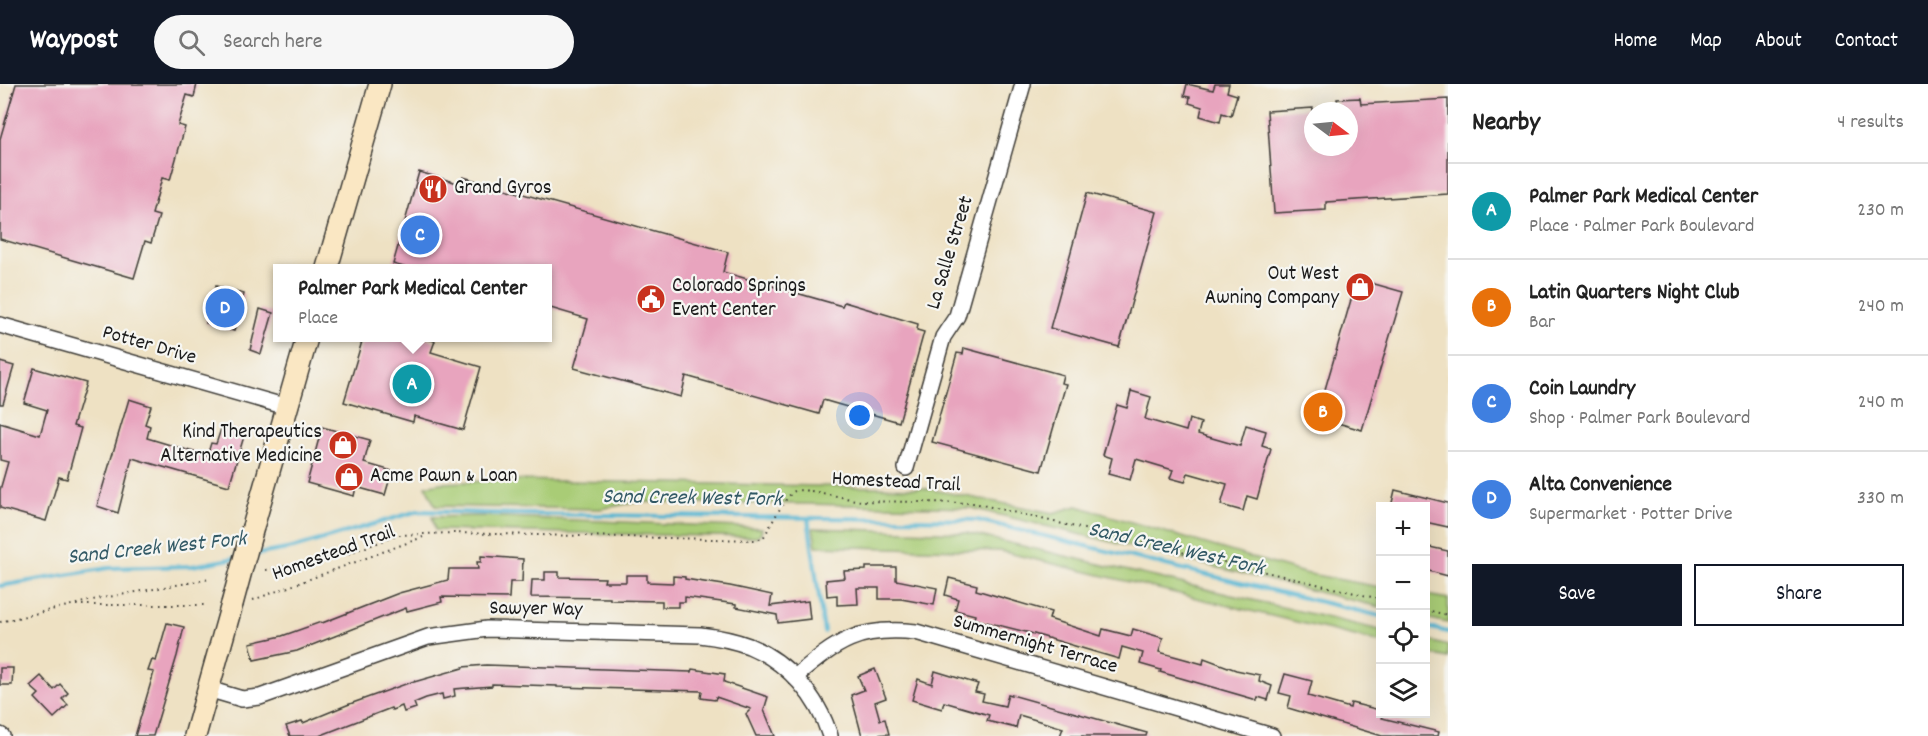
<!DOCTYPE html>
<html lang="en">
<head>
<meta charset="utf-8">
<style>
  body { margin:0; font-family:Dekko,sans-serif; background:#f6f6f6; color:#222 }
  .controls { position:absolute; right:18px; bottom:18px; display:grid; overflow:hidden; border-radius:0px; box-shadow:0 6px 24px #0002 }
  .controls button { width:54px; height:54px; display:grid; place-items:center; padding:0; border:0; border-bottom:2px solid #e0e0e0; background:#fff; color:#222; font:30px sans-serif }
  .compass { position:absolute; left:1304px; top:18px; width:54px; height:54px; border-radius:50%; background:#fff; box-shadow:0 6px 24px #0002; rotate:106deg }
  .you { position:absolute; left:860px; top:332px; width:21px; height:21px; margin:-15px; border:4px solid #fff; border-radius:50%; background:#1a73e8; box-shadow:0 0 0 9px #1a73e833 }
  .badge { display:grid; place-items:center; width:39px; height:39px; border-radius:50%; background:#111827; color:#fff; font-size:20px; font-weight:700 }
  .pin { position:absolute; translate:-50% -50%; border:3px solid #fff; box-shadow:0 2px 6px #0006 }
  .popup { position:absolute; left:273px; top:180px; width:279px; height:78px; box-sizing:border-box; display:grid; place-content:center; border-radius:0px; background:#fff; filter:drop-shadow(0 2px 4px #0005); font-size:20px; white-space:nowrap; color:#767676 }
  .popup b { font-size:22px; color:#222 }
  .popup::after { content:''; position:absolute; left:50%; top:100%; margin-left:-12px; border:12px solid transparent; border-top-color:#fff }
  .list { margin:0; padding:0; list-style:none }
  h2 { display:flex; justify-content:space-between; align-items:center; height:78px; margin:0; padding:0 24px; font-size:26px }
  h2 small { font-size:20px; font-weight:400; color:#767676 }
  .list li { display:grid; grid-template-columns:39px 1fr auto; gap:18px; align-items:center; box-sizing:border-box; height:96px; padding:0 24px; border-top:2px solid #e0e0e0 }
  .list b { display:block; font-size:22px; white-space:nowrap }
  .list p { margin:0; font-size:20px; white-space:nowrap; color:#767676 }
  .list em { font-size:20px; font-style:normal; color:#767676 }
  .actions { display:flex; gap:12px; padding:18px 24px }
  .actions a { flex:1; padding:14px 0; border:2px solid #111827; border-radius:0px; text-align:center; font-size:21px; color:#111827 }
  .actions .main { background:#111827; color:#fff }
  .icon { flex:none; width:33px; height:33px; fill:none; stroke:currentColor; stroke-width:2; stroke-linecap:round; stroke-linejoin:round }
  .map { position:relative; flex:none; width:1448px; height:652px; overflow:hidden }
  header { display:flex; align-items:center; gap:36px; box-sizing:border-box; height:84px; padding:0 30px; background:#111827; color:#fff }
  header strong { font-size:28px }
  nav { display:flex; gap:33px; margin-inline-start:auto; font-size:21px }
  .search { width:420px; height:54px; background:#f6f6f6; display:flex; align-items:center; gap:15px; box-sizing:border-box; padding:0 21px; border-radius:33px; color:#767676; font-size:22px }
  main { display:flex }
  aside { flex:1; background:#fff }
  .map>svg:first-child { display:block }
  .green { fill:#a9cc76; stroke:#627449; stroke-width:1.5 }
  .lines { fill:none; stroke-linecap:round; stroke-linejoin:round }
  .stream { stroke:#53b5d2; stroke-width:4 }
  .building { fill:#e8a4be }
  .minor-casing { stroke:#3c3a35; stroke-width:18 }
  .secondary-casing { stroke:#3c3a35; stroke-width:24 }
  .path { stroke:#3c3a35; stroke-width:2; stroke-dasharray:1.5 4.5; stroke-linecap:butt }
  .minor { stroke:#fff; stroke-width:15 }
  .secondary { stroke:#fae7c3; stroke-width:21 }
  .secondary-bridge-casing { stroke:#3c3a35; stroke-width:24; stroke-linecap:butt }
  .secondary-bridge { stroke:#fae7c3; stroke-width:21 }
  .labels { text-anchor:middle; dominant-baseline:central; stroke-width:4.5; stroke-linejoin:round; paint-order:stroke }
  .poi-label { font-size:21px; fill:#1c1c1c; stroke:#f6f6f2; text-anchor:start }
  .street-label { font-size:21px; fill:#1c1c1c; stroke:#f6f6f2 }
  .water-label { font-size:22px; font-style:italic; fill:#325965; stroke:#f6f6f2 }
</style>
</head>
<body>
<header>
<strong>Waypost</strong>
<div class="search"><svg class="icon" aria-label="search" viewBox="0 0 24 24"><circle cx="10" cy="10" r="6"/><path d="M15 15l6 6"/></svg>Search here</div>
<nav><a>Home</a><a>Map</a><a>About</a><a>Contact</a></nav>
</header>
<main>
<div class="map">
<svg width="1448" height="652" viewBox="0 0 1448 652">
  <rect width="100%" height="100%" fill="#f6f6f2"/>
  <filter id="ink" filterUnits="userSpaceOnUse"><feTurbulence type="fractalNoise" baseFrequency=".0167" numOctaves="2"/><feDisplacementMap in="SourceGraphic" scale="12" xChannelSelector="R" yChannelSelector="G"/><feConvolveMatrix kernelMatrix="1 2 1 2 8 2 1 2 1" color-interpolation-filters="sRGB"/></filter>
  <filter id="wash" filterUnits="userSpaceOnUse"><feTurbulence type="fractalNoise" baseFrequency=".008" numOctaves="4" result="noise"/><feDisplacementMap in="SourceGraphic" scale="24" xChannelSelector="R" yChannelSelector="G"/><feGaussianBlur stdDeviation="1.35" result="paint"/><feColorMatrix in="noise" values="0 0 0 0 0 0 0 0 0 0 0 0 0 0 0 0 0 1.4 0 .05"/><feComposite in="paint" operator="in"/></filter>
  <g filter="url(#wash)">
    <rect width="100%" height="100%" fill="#eee1c3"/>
    <g class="green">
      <path d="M512,396L923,404L1053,429L1077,422L1304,489L1380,503V523L971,424L806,420L637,418L600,425L435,422L426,402L440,399Z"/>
      <path d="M482,432L762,444L761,449L755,453L435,446L432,433Z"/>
      <path d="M813,444L967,449L1380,546V558L1000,467L816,462Z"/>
      <path d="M1426,511L1448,515V539L1426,534Z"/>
      <path d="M1426,556L1448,562V574L1426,569Z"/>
    </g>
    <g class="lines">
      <g class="stream">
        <path d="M808,434L824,548"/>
        <path d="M253,471L293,464L418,427L519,430L977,436L1380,532"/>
        <path d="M0,502L108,484L192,482L236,474"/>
        <path d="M1426,543L1448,548"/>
      </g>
    </g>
    <g id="blocks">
      <g class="building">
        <path d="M16,0H197L194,13L187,11L178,41L185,43L170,96L162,94L152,130L159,132L151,159L145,157L134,194L0,155V55Z"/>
        <path d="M1187,0L1213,6L1215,0H1229L1227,8L1237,11L1231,32L1222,29L1220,38L1200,32L1202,23L1189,19L1190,13L1184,12Z"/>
        <path d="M1360,14L1361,20L1448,15V110L1326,118V126L1274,129L1267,27L1313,24V63H1349V27H1338L1337,15Z"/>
        <path d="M419,88L461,100L463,93L728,168L723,188L842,222L844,218L918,240L917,246L924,248L899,338L823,316L819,330L686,292L681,313L574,284L588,235L547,223V184H407L393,180Z"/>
        <path d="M1087,109L1157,128L1119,263L1050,244Z"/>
        <path d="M1357,195L1403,208L1362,346L1317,333Z"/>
        <path d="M216,202L244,210L234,247L206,239Z"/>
        <path d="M260,225L273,229L261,270L250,266Z"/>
        <path d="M363,254H423L435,257L431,268L481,283L463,346L414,332L413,338L344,318Z"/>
        <path d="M964,264L1063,291L1061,299L1066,300L1041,387L932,358L957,269L963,270Z"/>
        <path d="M0,278L14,282L3,320H0Z"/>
        <path d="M34,284L86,299L73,342L81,344L67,395L59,393L46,437L0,424V406L8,378L0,376V339L40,351L47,326L24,319Z"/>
        <path d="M1131,307L1151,313L1145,335L1186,347L1189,335L1201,339L1198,350L1240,362L1246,341L1266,347L1262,362L1271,365L1257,415L1247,412L1243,427L1221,421L1227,400L1188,389L1185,398L1170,394L1173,386L1136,375L1130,396L1108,390L1112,374L1103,371L1117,321L1127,324Z"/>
        <path d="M129,315L151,322L145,340L150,342L147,354L207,372L211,359L216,360L222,342L245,349L229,402L132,374L118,429L97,422Z"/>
        <path d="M322,343L370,356L364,379L392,387L385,411L356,403L354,412L307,399Z"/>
        <path d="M1395,406L1448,419V443L1425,438V423H1391Z"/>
        <path d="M1425,462L1448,467V492L1425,486Z"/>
        <path d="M481,472L523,475L522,498H510L509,514L441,513L442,518L407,527L406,524L297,567L254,576L250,559L282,552L321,538L322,539L399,509L448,496L449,485H478L477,478H481Z"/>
        <path d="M866,483H896V496L937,504L934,521L901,515H879V504H857L858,520L837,521V511L827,512L826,496L845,494L844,487L866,486Z"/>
        <path d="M545,488H559V493L605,494L604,498H626V491H647V498L673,499V492L685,493V495L730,502L772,511L770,522L808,517L810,535L778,539L777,531L736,523V520L685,513V518H678V523H662V517L610,516V514L531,513L532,496H545Z"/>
        <path d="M949,494L977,501L976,506L1051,528L1049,535L1101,552L1103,545L1131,552L1133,545L1163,554L1159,568L1203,580L1204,574L1236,586L1260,591L1259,597L1272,602L1268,616L1258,613L1257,616L1160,588L1161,586L1140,580L1143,569L1122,563L1119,575L1034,550L974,535L975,531L955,526L958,515L945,511Z"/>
        <path d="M167,539L184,543L177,572L153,652H135L154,588L148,587L152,576L156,577Z"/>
        <path d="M486,581L691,588L692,585L725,590L724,598L768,613L764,626L775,652H756L746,630L751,625L716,613L715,616L701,614L702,607L557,603V602L492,600V602L454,605L455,612L443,615L442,610L426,614L414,619L416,624L404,628L402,622L392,626L391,624L319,652H290L286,642L302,637L303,639L347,621L414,597V598L463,584V583Z"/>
        <path d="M0,584H13L12,601H0Z"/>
        <path d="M875,585L886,614L875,618L880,636L885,635L889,650L862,652L851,611L864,606L858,592Z"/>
        <path d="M935,587L978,600L975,608L984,610L982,617L1005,622L1008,610L1147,649L1146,652H1060L1063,644L1019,631L1016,644L987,637L989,631L944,618L942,625L912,616L918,595L932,600Z"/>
        <path d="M1285,590L1312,597L1308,612L1350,624L1351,619L1380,626V630H1383L1382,634L1439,648L1438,652H1382L1288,624L1291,612L1279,609Z"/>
        <path d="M41,592L54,606L60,600L68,609L62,615L68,621L54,634L35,614L39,610L30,602Z"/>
      </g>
    </g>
  </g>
  <g filter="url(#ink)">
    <use href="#blocks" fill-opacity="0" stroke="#3c3a35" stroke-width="1.5"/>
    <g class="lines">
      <g class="minor-casing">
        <g id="minor">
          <path d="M0,241L287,323"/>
          <path d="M906,384L943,253L957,232L1023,0"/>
          <path d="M795,593C838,557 858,542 916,548L1272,652"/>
          <path d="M208,605L242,615L260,613L428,553L487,545L700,551C717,553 733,556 749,562C788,578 818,613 830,652"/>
          <path d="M0,651L2,652"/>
        </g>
      </g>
      <g class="secondary-casing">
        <g id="secondary">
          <path d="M327,184L380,0"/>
          <path d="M253,443L307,254"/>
          <path d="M195,652L232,520"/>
        </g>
      </g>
      <g class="path">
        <path d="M266,486L347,470L399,451L452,449L755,456L763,454C770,444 785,411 795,407C804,403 847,415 861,417L974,419L1380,515"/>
        <path d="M253,516L423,453"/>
        <path d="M76,521H208"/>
        <path d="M1426,526L1448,531"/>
        <path d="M0,538L97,515L210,495"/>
      </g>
      <use href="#minor" class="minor"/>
      <use href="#secondary" class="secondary"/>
      <g class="secondary-bridge-casing">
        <path id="secondary-bridge" d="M232,520L253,443"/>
      </g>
      <use href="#secondary-bridge" class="secondary-bridge"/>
    </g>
  </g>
  <defs>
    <g id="restaurant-disc" transform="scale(1.5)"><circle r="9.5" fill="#c8321e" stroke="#f6f6f2"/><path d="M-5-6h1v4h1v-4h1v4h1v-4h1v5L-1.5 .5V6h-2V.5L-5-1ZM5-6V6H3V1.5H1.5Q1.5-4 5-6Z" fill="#fff"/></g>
    <g id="shop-disc" transform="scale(1.5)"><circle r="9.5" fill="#c8321e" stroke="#f6f6f2"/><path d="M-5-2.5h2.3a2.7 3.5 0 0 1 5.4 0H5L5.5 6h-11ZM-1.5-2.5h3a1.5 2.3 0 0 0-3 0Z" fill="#fff"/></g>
    <g id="civic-disc" transform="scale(1.5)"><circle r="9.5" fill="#c8321e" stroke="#f6f6f2"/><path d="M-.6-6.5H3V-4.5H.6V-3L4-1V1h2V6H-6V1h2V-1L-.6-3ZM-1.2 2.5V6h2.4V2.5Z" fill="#fff"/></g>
  </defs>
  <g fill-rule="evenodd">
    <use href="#restaurant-disc" x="433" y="105"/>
    <use href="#shop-disc" x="1360" y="203"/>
    <use href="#civic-disc" x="651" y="215"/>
    <use href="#shop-disc" x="343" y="361"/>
    <use href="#shop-disc" x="349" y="393"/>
  </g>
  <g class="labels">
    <g class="poi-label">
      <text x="454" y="105">Grand Gyros</text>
      <text x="1339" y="191" text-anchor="end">Out West<tspan x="1339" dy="24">Awning Company</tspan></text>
      <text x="672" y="203">Colorado Springs<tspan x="672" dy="24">Event Center</tspan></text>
      <text x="322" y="349" text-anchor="end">Kind Therapeutics<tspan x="322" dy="24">Alternative Medicine</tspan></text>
      <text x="370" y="393">Acme Pawn &amp; Loan</text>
    </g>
    <g class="street-label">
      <text transform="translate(951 169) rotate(-73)">La Salle Street</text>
      <text transform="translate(149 262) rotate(16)">Potter Drive</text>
      <text transform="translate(896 399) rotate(3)">Homestead Trail</text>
      <text transform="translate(334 470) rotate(-20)">Homestead Trail</text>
      <text transform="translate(536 526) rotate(1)">Sawyer Way</text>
      <text transform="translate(1035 561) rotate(16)">Summernight Terrace</text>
    </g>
    <g class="water-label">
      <text transform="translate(692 415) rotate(1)">Sand Creek West Fork</text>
      <text transform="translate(157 465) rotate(-6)">Sand Creek West Fork</text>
      <text transform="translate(1176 466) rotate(13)">Sand Creek West Fork</text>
    </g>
  </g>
</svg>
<div class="controls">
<button>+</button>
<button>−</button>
<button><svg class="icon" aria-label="locate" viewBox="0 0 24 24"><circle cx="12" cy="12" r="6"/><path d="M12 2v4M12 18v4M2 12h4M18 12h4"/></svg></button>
<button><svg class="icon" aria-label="layers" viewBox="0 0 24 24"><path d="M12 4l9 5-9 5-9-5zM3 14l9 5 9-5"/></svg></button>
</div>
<svg class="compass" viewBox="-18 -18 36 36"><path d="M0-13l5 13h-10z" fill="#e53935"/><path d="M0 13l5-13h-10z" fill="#767676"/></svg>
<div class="you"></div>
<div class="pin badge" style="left:412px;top:300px;background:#0f9aa8">A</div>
<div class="popup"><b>Palmer Park Medical Center</b>Place</div>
<div class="pin badge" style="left:1323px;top:328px;background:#e8710a">B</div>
<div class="pin badge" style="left:420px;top:151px;background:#3f7fe0">C</div>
<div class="pin badge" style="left:225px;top:224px;background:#3f7fe0">D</div>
</div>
<aside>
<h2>Nearby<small>4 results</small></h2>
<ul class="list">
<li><span class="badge" style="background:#0f9aa8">A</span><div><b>Palmer Park Medical Center</b><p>Place · Palmer Park Boulevard</p></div><em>230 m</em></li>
<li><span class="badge" style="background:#e8710a">B</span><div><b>Latin Quarters Night Club</b><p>Bar</p></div><em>240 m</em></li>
<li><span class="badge" style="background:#3f7fe0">C</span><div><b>Coin Laundry</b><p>Shop · Palmer Park Boulevard</p></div><em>240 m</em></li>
<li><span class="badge" style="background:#3f7fe0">D</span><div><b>Alta Convenience</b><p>Supermarket · Potter Drive</p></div><em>330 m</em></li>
</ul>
<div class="actions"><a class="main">Save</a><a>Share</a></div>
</aside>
</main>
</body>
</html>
